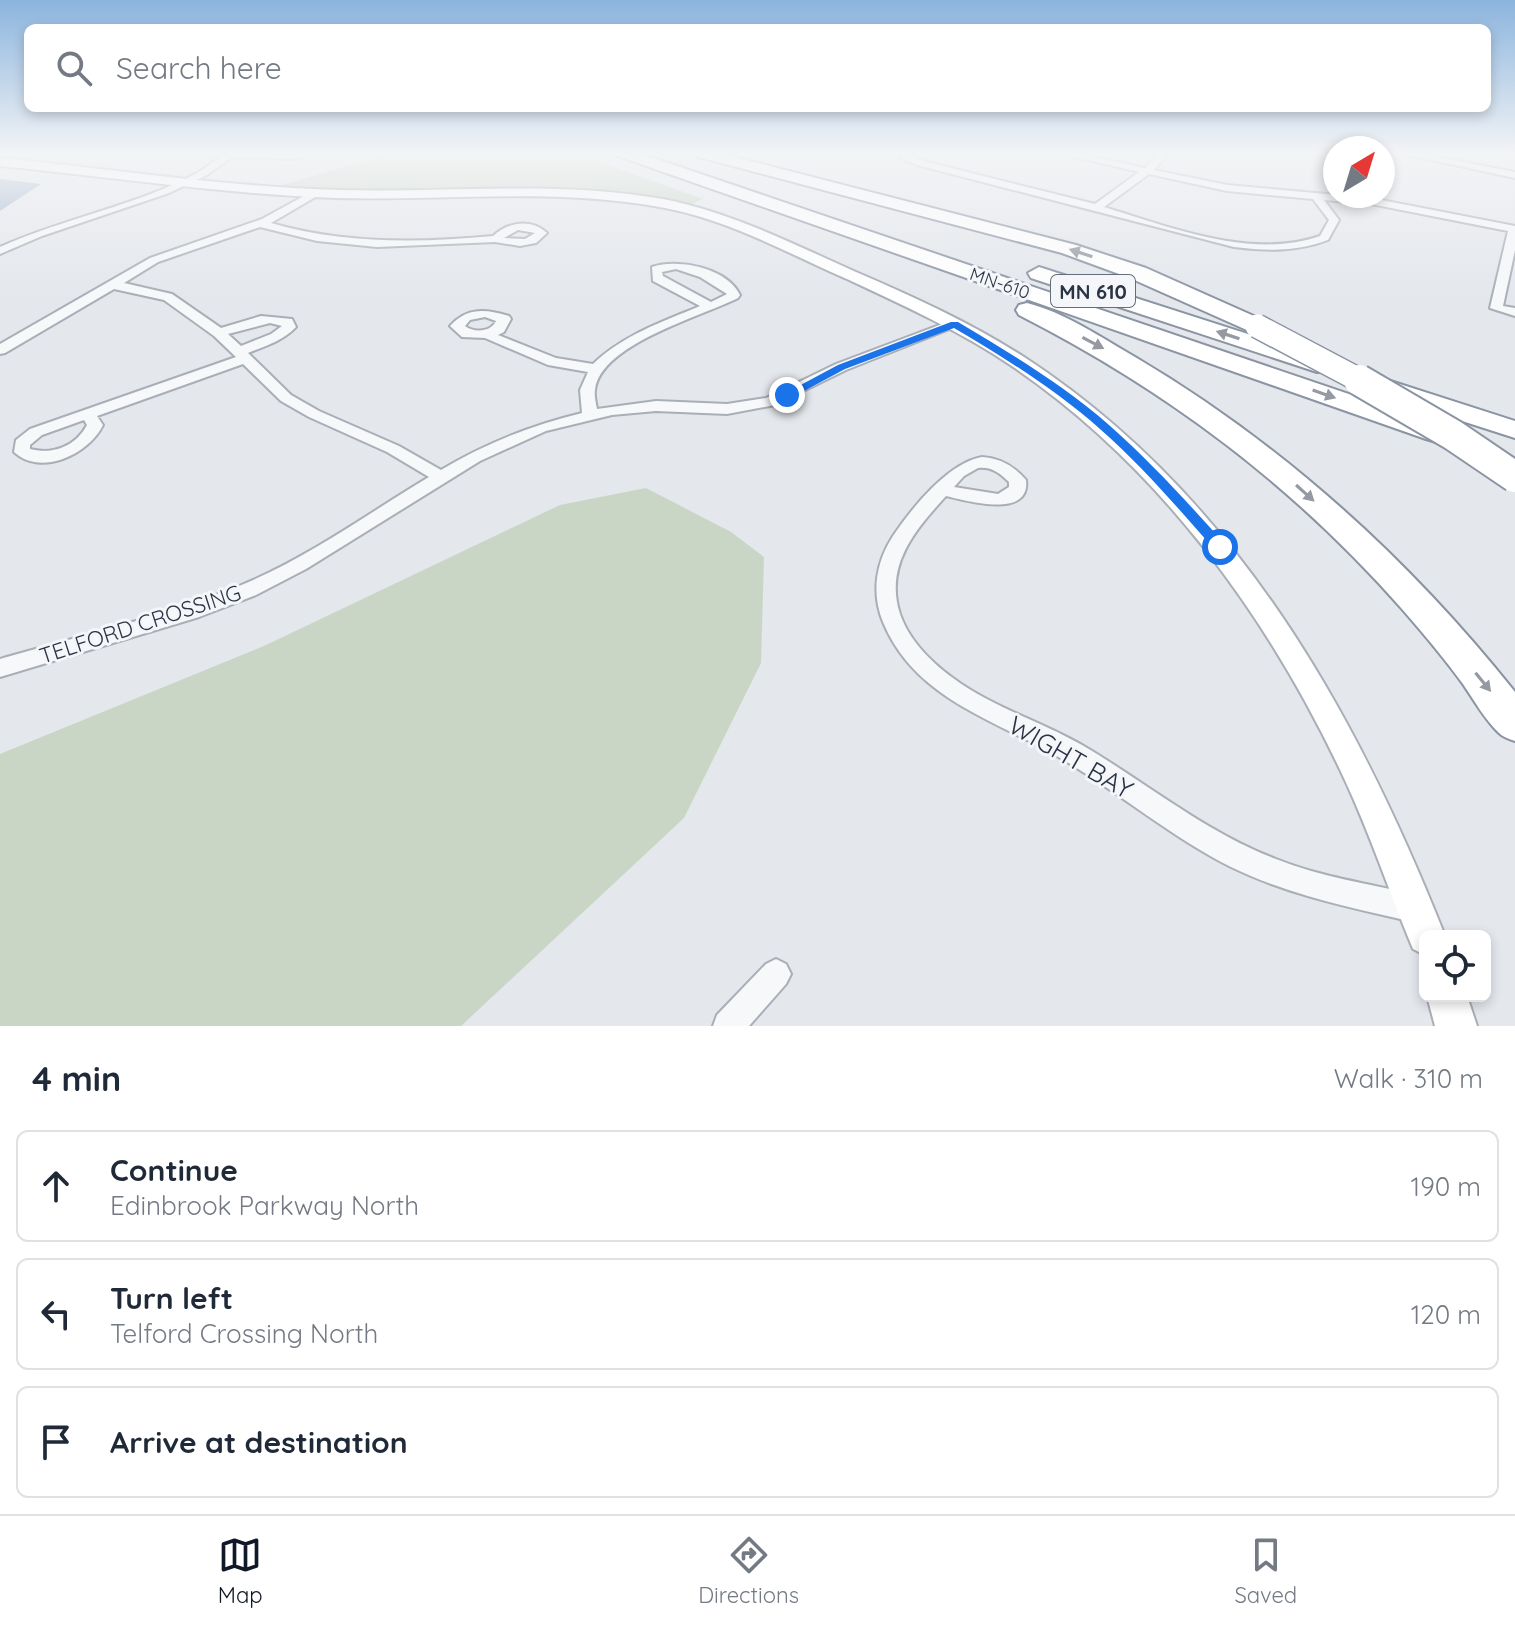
<!DOCTYPE html>
<html lang="en">
<head>
<meta charset="utf-8">
<style>
  body { margin:0; font-family:Quicksand,sans-serif; background:#f6f6f7; color:#1f2937 }
  .controls { position:absolute; right:24px; bottom:24px; display:grid; overflow:hidden; border-radius:12px; box-shadow:0 4px 12px #0003 }
  .controls button { width:72px; height:72px; display:grid; place-items:center; padding:0; border:0; border-bottom:2px solid #e0e1e3; background:#fff; color:#1f2937; font:40px sans-serif }
  .compass { position:absolute; left:1323px; top:136px; width:72px; height:72px; border-radius:50%; background:#fff; box-shadow:0 4px 12px #0003; rotate:38deg }
  .stop { position:absolute; width:24px; height:24px; margin:-18px; border:6px solid #1a73e8; border-radius:50%; background:#fff }
  .stop.end { background:#1a73e8; border-color:#fff; box-shadow:0 2px 8px #0008 }
  .list { margin:0; padding:0; list-style:none }
  h2 { display:flex; justify-content:space-between; align-items:center; height:104px; margin:0; padding:0 32px; font-size:34px }
  h2 small { font-size:26px; font-weight:400; color:#747a83 }
  .list li { display:grid; grid-template-columns:52px 1fr auto; gap:24px; align-items:center; box-sizing:border-box; height:112px; margin:0 16px 16px; padding:0 16px; border:2px solid #e0e1e3; border-radius:12px }
  .list b { display:block; font-size:30px; white-space:nowrap }
  .list p { margin:0; font-size:26px; white-space:nowrap; color:#747a83 }
  .list em { font-size:26px; font-style:normal; color:#747a83 }
  .icon { flex:none; width:44px; height:44px; fill:none; stroke:currentColor; stroke-width:2; stroke-linecap:round; stroke-linejoin:round }
  .map { position:relative; flex:none; width:1515px; height:1026px; overflow:hidden }
  .search { position:absolute; background:#fff; box-shadow:0 4px 12px #0003; left:24px; right:24px; top:24px; height:88px; display:flex; align-items:center; gap:20px; box-sizing:border-box; padding:0 28px; border-radius:12px; color:#747a83; font-size:30px }
  .sheet { height:488px; background:#fff }
  nav { display:flex; justify-content:space-around; align-items:center; box-sizing:border-box; height:112px; border-top:2px solid #e0e1e3; background:#fff; font-size:22px; color:#747a83 }
  nav a { display:grid; justify-items:center; gap:4px }
  nav .on { color:#111827 }
  .map>svg:first-child { display:block }
  .green { fill:#c9d6c5 }
  .water { fill:#9fb4cc }
  .lines { fill:none; stroke-linecap:round; stroke-linejoin:round }
  .street-casing { stroke:#a9aeb7; stroke-width:4 }
  .secondary-casing { stroke:#a9aeb7; stroke-width:4 }
  .highway-casing { stroke:#8b94a3; stroke-width:4 }
  .street { fill:#f7f8fa; fill-rule:evenodd }
  .secondary { fill:#fff; fill-rule:evenodd }
  .highway { fill:#fff; fill-rule:evenodd }
  .highway-bridge-far1-casing { stroke:#8b94a3; stroke-width:26; stroke-linecap:butt }
  .highway-bridge-casing { stroke:#8b94a3; stroke-width:34; stroke-linecap:butt }
  .highway-bridge-far1 { stroke:#fff; stroke-width:23 }
  .highway-bridge { stroke:#fff; stroke-width:30 }
  .oneway { fill:#959aa2 }
  .route { fill:#1a73e8 }
  .labels { text-anchor:middle; dominant-baseline:central; stroke-width:6; stroke-linejoin:round; paint-order:stroke }
  .far-street-label { font-size:18px; fill:#2b3445; stroke:#f4f6f9 }
  .shield { fill:#f4f6f9; stroke:#676e7b; stroke-width:2 }
  .shield-label { font-size:20px; font-weight:bold; fill:#2b3445 }
  .street-label { font-size:22px; fill:#2b3445; stroke:#f4f6f9 }
  .near-street-label { font-size:26px; fill:#2b3445; stroke:#f4f6f9 }
</style>
</head>
<body>
<div class="map">
<svg width="1515" height="1026" viewBox="0 0 1515 1026">
  <rect width="100%" height="100%" fill="#e4e7ec"/>
  <g class="green">
    <path d="M397,152H572L703,199L690,205L615,193L562,189L408,192L278,186Z"/>
    <path d="M646,488L731,532L764,557L761,663L684,818L461,1026H0V754L264,646L560,505Z"/>
  </g>
  <path class="water" d="M0,179L41,184L0,211Z"/>
  <g class="lines">
    <g class="street-casing">
      <g id="street">
        <path d="M227,152H321L294,159L231,158L205,176L169,193L42,236L0,254V247C64,218 136,206 197,173C208,167 218,158 227,152Z"/>
        <path d="M902,152H910L909,155L923,161L1095,204L1139,172L1054,152H1070L1145,168L1160,152H1169L1154,170L1227,185L1371,198L1515,226V250L1503,306L1515,308V316L1490,308L1508,231L1371,204L1324,200L1339,220L1328,240C1296,252 1268,251 1234,247L917,165L901,158ZM1149,174L1227,191L1313,199L1329,220L1320,236C1252,260 1170,227 1104,207Z"/>
        <path d="M1395,152H1412L1515,172V178Z"/>
        <path d="M313,191L318,194L317,196L271,223C343,244 418,243 493,236C508,222 531,218 547,233L536,243L520,246L495,242L377,247L317,241L260,227L158,262L124,283L172,294L221,328L261,316L292,319L296,327C283,341 265,346 248,353L291,395L319,411L399,446L441,470C486,443 532,425 582,413L580,390L588,372L548,365L485,338L462,337L450,326C467,307 486,309 509,316L511,319L504,332L498,335L556,358L593,364C623,335 662,322 700,306L653,281L652,267C678,258 727,268 740,295L738,298C703,316 600,344 595,390C594,396 596,403 597,409L656,401L727,404L766,398L836,364L950,321L955,320L962,324L846,370L775,405L727,414L656,411L612,415L546,431L480,461L306,569L256,595L199,617L0,677V659C80,636 162,617 239,586C306,559 367,514 429,477L387,452L309,417L281,401L243,364L97,416L103,425C89,454 41,477 14,452L16,440L30,429L236,357L214,336L164,300L114,289L5,353L0,354V344L150,258L262,219ZM518,230L535,233L525,239L504,238ZM676,269L700,277L727,294L711,302L663,276L662,272ZM485,317L496,321C491,332 474,333 465,326L470,320ZM270,323L282,326L271,334L241,346L228,334ZM84,420L87,425C76,446 53,455 30,449V445L42,435Z"/>
        <path d="M982,457C1000,458 1014,466 1026,480C1031,519 966,501 946,496C916,529 884,565 900,614C909,640 931,662 953,678C992,707 1040,721 1082,745C1147,783 1205,832 1276,859C1321,877 1370,884 1417,895L1427,899L1431,909L1427,919L1417,923C1353,908 1291,896 1231,867C1171,837 1120,793 1062,759C997,720 915,700 883,622C871,593 876,562 893,536C912,508 948,463 982,457ZM978,468C991,466 1000,473 1009,482V487L998,494L954,487L964,476Z"/>
        <path d="M776,959L786,964L791,974L786,984L749,1026H713L717,1015L766,964Z"/>
      </g>
    </g>
    <g class="secondary-casing">
      <g id="secondary">
        <path d="M0,158C113,169 226,187 340,190C448,193 556,180 663,199C731,212 793,244 856,272C914,297 971,323 1024,357C1234,494 1355,709 1445,936H1425V955L1413,949C1389,892 1370,833 1343,776C1268,616 1159,466 1012,366C960,331 903,305 847,279C787,253 729,220 665,208C556,187 446,201 336,198C224,194 112,177 0,166Z"/>
        <path d="M1427,996H1467L1477,1026H1435Z"/>
      </g>
    </g>
    <g class="highway-casing">
      <g id="highway">
        <path d="M613,152H636L1446,427L1450,433L1446,439L1436,442L1426,439L615,155Z"/>
        <path d="M689,152H715L1076,245L1146,268L1265,321L1269,326L1265,331H1249L1130,278L1062,253L691,155Z"/>
        <path d="M1039,267L1335,362L1339,367L1335,372H1317L1031,278L1028,273Z"/>
        <path d="M1027,303C1064,312 1102,338 1135,357C1282,444 1409,559 1515,692V741C1509,739 1503,737 1499,733C1485,720 1474,700 1463,684C1444,658 1423,633 1402,609C1292,484 1166,390 1019,315L1016,310L1019,305Z"/>
        <path d="M1381,378L1515,421V438L1372,392L1368,386L1372,380Z"/>
      </g>
    </g>
    <use href="#street" class="street"/>
    <use href="#secondary" class="secondary"/>
    <use href="#highway" class="highway"/>
    <g class="highway-bridge-far1-casing">
      <path id="highway-bridge-far1" d="M1257,326L1363,382"/>
    </g>
    <g class="highway-bridge-casing">
      <path id="highway-bridge" d="M1359,380L1453,435L1515,477"/>
    </g>
    <use href="#highway-bridge-far1" class="highway-bridge-far1"/>
    <use href="#highway-bridge" class="highway-bridge"/>
  </g>
  <defs><path id="oneway-solid" d="M-6-.8H1V-3.2L6.5 0L1 3.2V.8H-6Z" transform="scale(2)"/></defs>
  <g class="oneway">
    <use href="#oneway-solid" transform="translate(1081 253) rotate(-162)"/>
    <use href="#oneway-solid" transform="translate(1228 335) rotate(-162)"/>
    <use href="#oneway-solid" transform="translate(1093 343) rotate(28)"/>
    <use href="#oneway-solid" transform="translate(1324 394) rotate(19)"/>
    <use href="#oneway-solid" transform="translate(1305 493) rotate(42)"/>
    <use href="#oneway-solid" transform="translate(1483 682) rotate(51)"/>
  </g>
  <linearGradient id="sky" x2="0" y2="1"><stop stop-color="#8bb4dd"/><stop offset="0.52" stop-color="#f3f4f6"/><stop offset="1" stop-color="#f3f4f6" stop-opacity="0"/></linearGradient>
  <rect width="1515" height="295" fill="url(#sky)"/>
  <path class="route" d="M951,322H958C1010,353 1063,385 1109,425C1151,462 1188,503 1224,543V550H1215C1178,508 1142,466 1100,429C1056,390 1005,358 954,328L845,369L791,398L782,395L838,365Z"/>
  <g class="labels">
    <g class="far-street-label">
      <text transform="translate(1000 283) rotate(19)">MN-610</text>
    </g>
    <rect class="shield" x="1051" y="275" width="84" height="32" rx="6"/>
    <g class="shield-label">
      <text x="1093" y="291">MN 610</text>
    </g>
    <g class="street-label">
      <text transform="translate(140 624) rotate(-18)">TELFORD CROSSING</text>
    </g>
    <g class="near-street-label">
      <text transform="translate(1071 757) rotate(30)">WIGHT BAY</text>
    </g>
  </g>
</svg>
<div class="controls">
<button><svg class="icon" aria-label="locate" viewBox="0 0 24 24"><circle cx="12" cy="12" r="6"/><path d="M12 2v4M12 18v4M2 12h4M18 12h4"/></svg></button>
</div>
<svg class="compass" viewBox="-18 -18 36 36"><path d="M0-13l5 13h-10z" fill="#e53935"/><path d="M0 13l5-13h-10z" fill="#747a83"/></svg>
<div class="stop" style="left:1220px;top:547px"></div>
<div class="stop end" style="left:787px;top:395px"></div>
<div class="search"><svg class="icon" aria-label="search" viewBox="0 0 24 24"><circle cx="10" cy="10" r="6"/><path d="M15 15l6 6"/></svg>Search here</div>
</div>
<section class="sheet">
<h2>4 min<small>Walk · 310 m</small></h2>
<ul class="list">
<li><svg class="icon" aria-label="ahead" viewBox="0 0 24 24"><path d="M12 20V5M6 11l6-6 6 6"/></svg><div><b>Continue</b><p>Edinbrook Parkway North</p></div><em>190 m</em></li>
<li><svg class="icon" aria-label="left" viewBox="0 0 24 24"><path d="M17 20v-9H6M10 6l-5 5 5 5"/></svg><div><b>Turn left</b><p>Telford Crossing North</p></div><em>120 m</em></li>
<li><svg class="icon" aria-label="arrive" viewBox="0 0 24 24"><path d="M6 21V4h12l-3 4 3 4H6"/></svg><div><b>Arrive at destination</b></div></li>
</ul>
</section>
<nav>
<a class="on"><svg class="icon" aria-label="map" viewBox="0 0 24 24"><path d="M3 6l6-2 6 2 6-2v14l-6 2-6-2-6 2zM9 4v14M15 6v14"/></svg>Map</a>
<a><svg class="icon" aria-label="directions" viewBox="0 0 24 24"><path d="M12 3l9 9-9 9-9-9zM9 14v-3h6M13 9l2 2-2 2"/></svg>Directions</a>
<a><svg class="icon" aria-label="saved" viewBox="0 0 24 24"><path d="M7 4h10v16l-5-4-5 4z"/></svg>Saved</a>
</nav>
</body>
</html>
